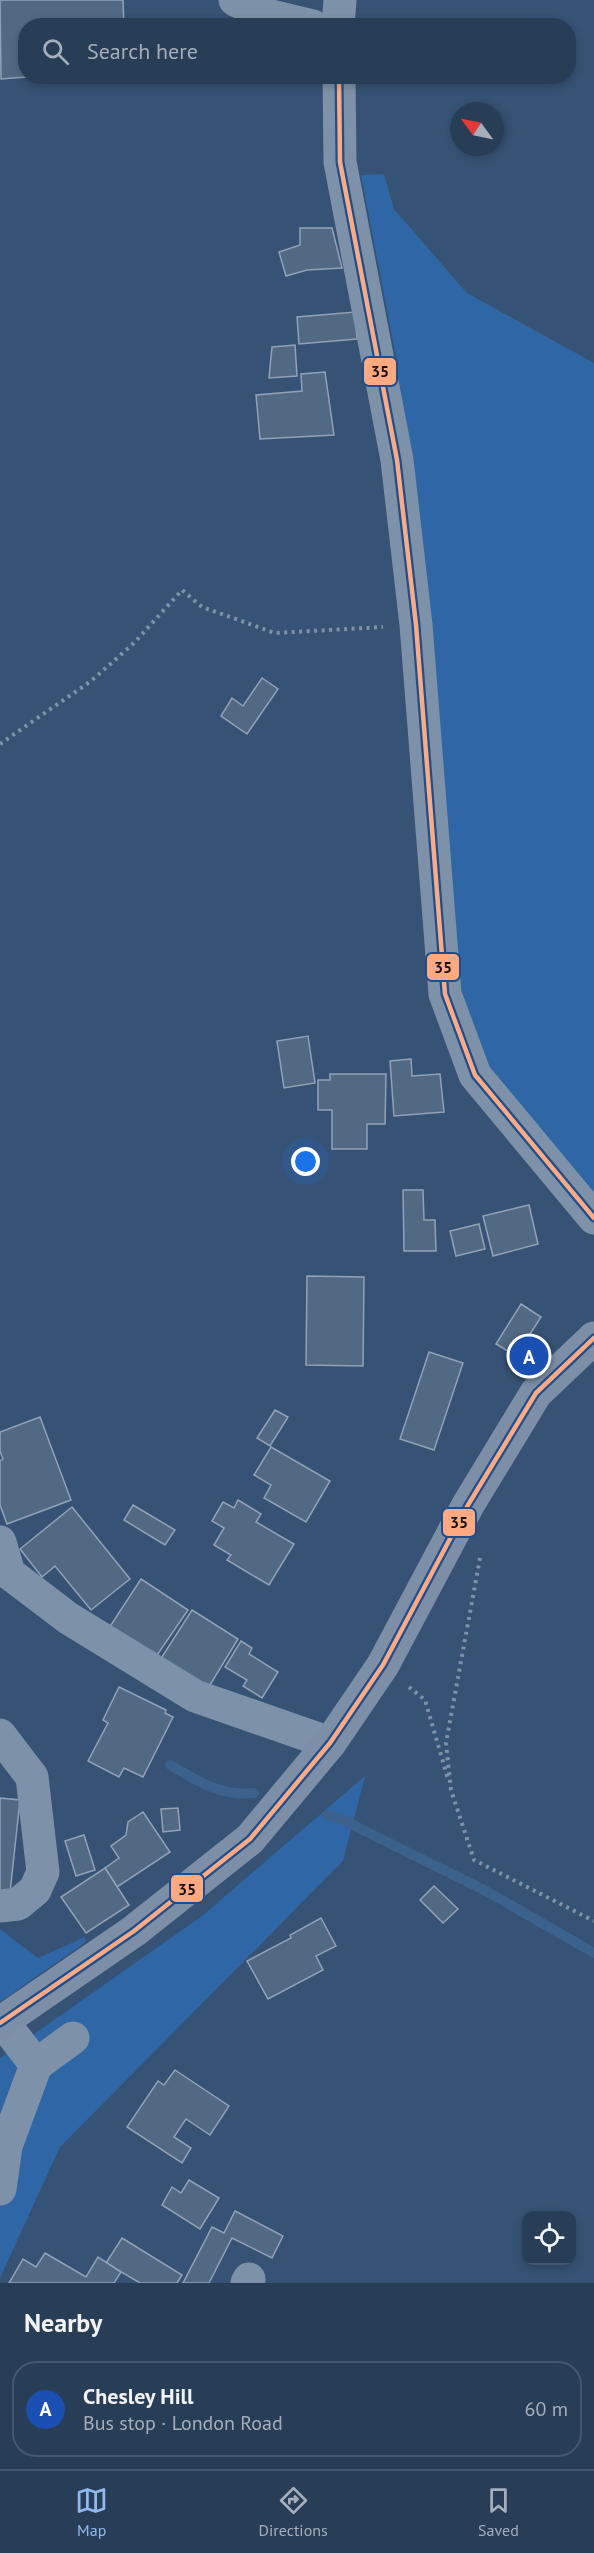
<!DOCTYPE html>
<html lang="en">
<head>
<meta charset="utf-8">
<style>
  body { margin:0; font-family:"PT Sans",sans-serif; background:#344961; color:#f1f3f6 }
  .controls { position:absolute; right:18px; bottom:18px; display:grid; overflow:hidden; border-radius:12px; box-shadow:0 3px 9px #0003 }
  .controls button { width:54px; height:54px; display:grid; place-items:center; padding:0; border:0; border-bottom:2px solid #44576d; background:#283e57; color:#f1f3f6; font:30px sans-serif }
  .compass { position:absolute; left:450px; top:102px; width:54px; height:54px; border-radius:50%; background:#283e57; box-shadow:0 3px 9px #0003; rotate:303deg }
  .you { position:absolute; left:306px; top:1162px; width:21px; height:21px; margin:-15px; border:4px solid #fff; border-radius:50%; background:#1a73e8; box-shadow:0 0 0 9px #1a73e833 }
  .badge { display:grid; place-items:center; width:39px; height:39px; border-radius:50%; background:#90b9f0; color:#fff; font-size:20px; font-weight:700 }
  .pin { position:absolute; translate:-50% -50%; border:3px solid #fff; box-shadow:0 2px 6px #0006 }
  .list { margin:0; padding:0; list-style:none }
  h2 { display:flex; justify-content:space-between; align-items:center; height:78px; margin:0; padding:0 24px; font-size:26px }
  h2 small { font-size:20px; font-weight:400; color:#a5aeba }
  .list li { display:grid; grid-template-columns:39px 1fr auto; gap:18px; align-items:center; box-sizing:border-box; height:96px; margin:0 12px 12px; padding:0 12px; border:2px solid #44576d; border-radius:24px }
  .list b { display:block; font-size:22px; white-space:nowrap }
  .list p { margin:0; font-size:20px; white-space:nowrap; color:#a5aeba }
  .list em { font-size:20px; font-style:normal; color:#a5aeba }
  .icon { flex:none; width:33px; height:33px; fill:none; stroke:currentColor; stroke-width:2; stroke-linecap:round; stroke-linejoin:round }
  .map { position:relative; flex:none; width:594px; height:2283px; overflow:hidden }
  .search { position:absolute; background:#283e57; box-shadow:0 3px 9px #0003; left:18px; right:18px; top:18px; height:66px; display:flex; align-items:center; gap:15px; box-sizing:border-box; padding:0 21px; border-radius:24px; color:#a5aeba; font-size:22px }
  .sheet { height:186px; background:#283e57 }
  nav { display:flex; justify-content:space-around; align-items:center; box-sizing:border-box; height:84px; border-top:2px solid #44576d; background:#283e57; font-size:16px; color:#a5aeba }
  nav a { display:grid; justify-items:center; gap:3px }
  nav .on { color:#90b9f0 }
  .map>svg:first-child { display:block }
  .green { fill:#2f66a5 }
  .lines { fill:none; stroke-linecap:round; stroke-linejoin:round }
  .stream { stroke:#3b618d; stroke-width:10 }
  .building { fill:#526984; stroke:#92a2b6; stroke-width:1.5 }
  .path { stroke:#7d92a8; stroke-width:4; stroke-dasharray:3 4.5; stroke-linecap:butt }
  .minor { stroke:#7d92a8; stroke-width:33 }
  .major { stroke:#7d8ea7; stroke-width:33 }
  .bus-1-casing { stroke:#1b4f8f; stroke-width:9 }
  .bus-1 { stroke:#ffa980; stroke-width:4.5 }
  .line-badge { stroke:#1b4f8f; stroke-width:2 }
  .pale-badge-label { font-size:16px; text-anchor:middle; font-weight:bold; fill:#111 }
</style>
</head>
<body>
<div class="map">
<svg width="594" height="2283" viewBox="0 0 594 2283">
  <rect width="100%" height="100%" fill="#365274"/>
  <g class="green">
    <path d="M384,174L394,209L467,293L594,363V1193L509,1103L466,1037L450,970L431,652L396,357L361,175Z"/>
    <path d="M365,1776L343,1861L60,2147L0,2278V2058L202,1916Z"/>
    <path d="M0,1929L38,1958L85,1937L86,1942L0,2002Z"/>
  </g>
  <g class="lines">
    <g class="stream">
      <path d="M170,1765C200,1782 219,1796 254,1793"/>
      <path d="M327,1815L341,1819L486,1891L594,1953"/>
    </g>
  </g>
  <g class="building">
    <path d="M0,0H123L124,26H26V76H39L1,79Z"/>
    <path d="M300,228H332L342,268L307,270L286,276L279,252L300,245Z"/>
    <path d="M355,312L357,339L299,344L297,317Z"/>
    <path d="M295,345L297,376L269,378L272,347Z"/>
    <path d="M325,372L334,435L260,439L256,395L302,391L301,374Z"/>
    <path d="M262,678L278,689L247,734L221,716L232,698L243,706Z"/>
    <path d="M308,1036L315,1083L284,1088L277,1041Z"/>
    <path d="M411,1059L412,1076L440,1074L444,1112L394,1116L390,1061Z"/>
    <path d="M330,1074H386L385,1124H367V1149H332V1110H318V1080H330Z"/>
    <path d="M403,1190H423L424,1220H435L436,1251H404Z"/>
    <path d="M529,1205L538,1244L493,1256L483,1216Z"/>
    <path d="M479,1224L485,1249L456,1256L450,1231Z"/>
    <path d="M307,1276L364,1277L363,1366L306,1365Z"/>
    <path d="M521,1304L541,1317L516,1356L496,1344Z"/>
    <path d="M429,1352L463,1363L434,1450L400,1439Z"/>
    <path d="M275,1410L288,1417L270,1446L257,1438Z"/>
    <path d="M40,1417L71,1500L7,1524L0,1505V1461L3,1459L0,1451V1432Z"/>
    <path d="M271,1447L330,1481L306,1522L264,1498L271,1485L254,1475Z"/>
    <path d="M238,1500L261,1514L256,1522L294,1544L269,1585L227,1560L231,1555L214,1545L224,1528L212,1521L223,1502L234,1508Z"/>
    <path d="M133,1505L175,1530L165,1545L124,1520Z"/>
    <path d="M72,1507L130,1579L91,1610L55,1566L42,1577L20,1549Z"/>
    <path d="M141,1579L188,1610L151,1664L105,1634Z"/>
    <path d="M192,1610L238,1639L207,1690L160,1660Z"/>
    <path d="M241,1641L252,1648L249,1654L278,1672L262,1698L243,1686L247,1680L225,1667Z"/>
    <path d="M119,1687L166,1710L165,1713L173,1717L143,1777L124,1768L119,1777L88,1761L108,1723L103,1720Z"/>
    <path d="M0,1798L20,1800L10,1893L0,1892Z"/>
    <path d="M178,1808L180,1830L163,1832L161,1809Z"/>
    <path d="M143,1812L170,1852L117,1887L105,1868L119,1858L111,1846L126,1835L128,1822Z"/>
    <path d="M84,1835L95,1870L76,1876L65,1841Z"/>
    <path d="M105,1868L129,1905L86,1933L61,1897Z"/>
    <path d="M434,1886L458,1909L443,1923L420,1900Z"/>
    <path d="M321,1918L336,1946L316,1956L323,1970L268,1999L247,1961L291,1938L290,1935Z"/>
    <path d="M175,2070L229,2106L210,2135L186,2119L174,2137L191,2148L182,2163L127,2127L158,2081L164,2085Z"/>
    <path d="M189,2180L219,2198L200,2229L162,2205L172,2187L181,2193Z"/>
    <path d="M235,2211L283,2236L272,2258L232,2238L209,2283H183L212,2227L224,2233Z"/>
    <path d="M122,2238L182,2275L177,2283H140L106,2263Z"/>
    <path d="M45,2253L86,2277L98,2257L121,2272L114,2283H9L23,2259L36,2267Z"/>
  </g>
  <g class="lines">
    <g class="path">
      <path d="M0,744L91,681L134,643L182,590L202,607L275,633L383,627"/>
      <path d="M480,1558L446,1743L451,1790L474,1860L594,1921"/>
      <path d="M409,1687L425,1700L448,1779"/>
    </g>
    <g class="minor">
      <path d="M235,0L267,15L313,26"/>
      <path d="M338,26L340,0"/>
      <path d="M339,76L340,162L397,460L416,625L445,994L475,1075L594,1218"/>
      <path d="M0,1542L9,1573L68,1618L195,1696L330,1743"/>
      <path d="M0,1735L32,1777L43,1872L35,1890L18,1904L0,1906"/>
      <path d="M36,2065L73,2038"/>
      <path d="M0,2189L6,2146L36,2065L3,2022"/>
      <path d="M247,2283L249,2279"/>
    </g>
    <path class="major" d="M0,2023L134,1931L250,1839L330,1743L383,1665L468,1505L536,1393L594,1338"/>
    <g class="bus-1-casing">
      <g id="bus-1">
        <path d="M339,76L340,162L397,460L416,625L445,994L475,1075L594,1218"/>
        <path d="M0,2023L134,1931L250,1839L330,1743L383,1665L468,1505L536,1393L594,1338"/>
      </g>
    </g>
    <use href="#bus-1" class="bus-1"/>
  </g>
  <g class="line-badge">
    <rect x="363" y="357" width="34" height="29" rx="6" fill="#ffa980"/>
    <rect x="426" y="953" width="34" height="28" rx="6" fill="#ffa980"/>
    <rect x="442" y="1508" width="34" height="29" rx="6" fill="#ffa980"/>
    <rect x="170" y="1874" width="34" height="29" rx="6" fill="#ffa980"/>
  </g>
  <g class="pale-badge-label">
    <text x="380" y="377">35</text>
    <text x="443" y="973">35</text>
    <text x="459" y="1528">35</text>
    <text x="187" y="1895">35</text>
  </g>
</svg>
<div class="controls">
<button><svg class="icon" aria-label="locate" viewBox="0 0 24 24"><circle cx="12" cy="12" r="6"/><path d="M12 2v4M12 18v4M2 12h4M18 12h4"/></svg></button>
</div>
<svg class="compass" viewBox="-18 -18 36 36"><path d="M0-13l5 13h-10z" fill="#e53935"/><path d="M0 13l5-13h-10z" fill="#a5aeba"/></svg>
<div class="you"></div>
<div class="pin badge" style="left:529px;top:1356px;background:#1a4fb4">A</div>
<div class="search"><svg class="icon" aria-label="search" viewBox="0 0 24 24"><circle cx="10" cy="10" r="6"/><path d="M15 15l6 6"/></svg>Search here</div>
</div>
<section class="sheet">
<h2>Nearby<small></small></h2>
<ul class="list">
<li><span class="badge" style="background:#1a4fb4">A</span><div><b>Chesley Hill</b><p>Bus stop · London Road</p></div><em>60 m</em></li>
</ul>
</section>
<nav>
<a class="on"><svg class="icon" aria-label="map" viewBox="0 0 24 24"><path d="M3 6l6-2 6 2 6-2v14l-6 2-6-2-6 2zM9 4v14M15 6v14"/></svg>Map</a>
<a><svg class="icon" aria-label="directions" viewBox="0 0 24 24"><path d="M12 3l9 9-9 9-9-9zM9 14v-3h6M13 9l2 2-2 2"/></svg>Directions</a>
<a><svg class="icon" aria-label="saved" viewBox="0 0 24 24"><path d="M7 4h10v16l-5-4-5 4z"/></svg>Saved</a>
</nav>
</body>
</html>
